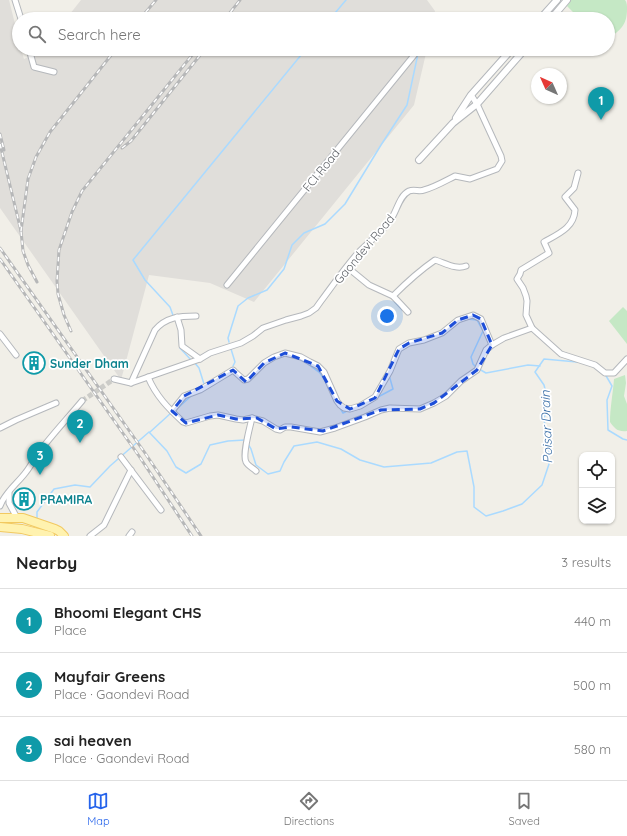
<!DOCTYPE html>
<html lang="en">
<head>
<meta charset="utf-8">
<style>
  body { margin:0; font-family:Quicksand,sans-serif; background:#f6f6f6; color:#222 }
  .controls { position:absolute; right:12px; bottom:12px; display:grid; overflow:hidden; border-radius:8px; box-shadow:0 1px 3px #0004 }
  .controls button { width:36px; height:36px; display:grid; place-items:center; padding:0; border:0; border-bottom:1px solid #e0e0e0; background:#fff; color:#222; font:20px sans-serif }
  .compass { position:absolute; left:531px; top:68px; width:36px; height:36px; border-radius:50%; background:#fff; box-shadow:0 1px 3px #0004; rotate:315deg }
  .you { position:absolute; left:387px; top:316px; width:14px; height:14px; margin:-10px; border:3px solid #fff; border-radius:50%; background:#1a73e8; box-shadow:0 0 0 6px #1a73e833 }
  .badge { display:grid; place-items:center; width:26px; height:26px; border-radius:50%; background:#2563eb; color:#fff; font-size:13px; font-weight:700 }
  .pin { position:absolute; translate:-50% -33px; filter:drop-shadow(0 1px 2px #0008) }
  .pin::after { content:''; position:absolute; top:21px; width:14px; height:12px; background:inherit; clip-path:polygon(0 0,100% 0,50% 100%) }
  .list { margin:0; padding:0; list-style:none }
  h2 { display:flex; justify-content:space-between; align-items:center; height:52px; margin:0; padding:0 16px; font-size:17px }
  h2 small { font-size:13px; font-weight:400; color:#767676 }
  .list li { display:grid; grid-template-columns:26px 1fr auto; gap:12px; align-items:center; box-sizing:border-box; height:64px; padding:0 16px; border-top:1px solid #e0e0e0 }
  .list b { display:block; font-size:15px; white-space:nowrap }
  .list p { margin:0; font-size:13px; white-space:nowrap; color:#767676 }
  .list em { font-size:13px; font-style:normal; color:#767676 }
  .icon { flex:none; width:22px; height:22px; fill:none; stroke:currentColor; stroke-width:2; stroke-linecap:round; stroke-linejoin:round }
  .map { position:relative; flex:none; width:627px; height:536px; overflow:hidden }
  .search { position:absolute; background:#fff; box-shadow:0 1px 3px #0004; left:12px; right:12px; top:12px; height:44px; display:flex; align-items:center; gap:10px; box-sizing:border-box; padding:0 14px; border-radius:22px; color:#767676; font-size:15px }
  .sheet { height:244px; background:#fff }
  nav { display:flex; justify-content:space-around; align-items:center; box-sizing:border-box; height:56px; border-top:1px solid #e0e0e0; background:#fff; font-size:11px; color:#767676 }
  nav a { display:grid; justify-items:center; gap:2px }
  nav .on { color:#2563eb }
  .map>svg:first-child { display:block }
  .industrial { fill:#e0deda }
  .green { fill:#c5e8c5 }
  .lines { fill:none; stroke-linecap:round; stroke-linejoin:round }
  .stream { stroke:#aadaff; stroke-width:1.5 }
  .minor-tunnel { stroke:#ccccc8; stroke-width:5; stroke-dasharray:5 2.5; stroke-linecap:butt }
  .minor-casing { stroke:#b5b8bc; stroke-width:7 }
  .tertiary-casing { stroke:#b5b8bc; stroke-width:8 }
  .primary-casing { stroke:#f2c960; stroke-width:10 }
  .minor { stroke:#fff; stroke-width:5 }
  .tertiary { stroke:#fff; stroke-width:6 }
  .primary { stroke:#fff2af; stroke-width:8 }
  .rail-casing { stroke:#b6b7b8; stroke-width:3 }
  .rail { stroke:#fff; stroke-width:1.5; stroke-dasharray:4.5; stroke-linecap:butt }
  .marked { fill:#1d4ed8; fill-opacity:0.2; stroke:#1d4ed8; stroke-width:3; stroke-dasharray:8 5; stroke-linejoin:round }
  .labels { text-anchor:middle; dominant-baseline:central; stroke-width:3.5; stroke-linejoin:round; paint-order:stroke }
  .street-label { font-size:12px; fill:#5f6368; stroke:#fff }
  .culture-label { font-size:12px; font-weight:bold; fill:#0d838f; stroke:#fff; text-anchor:start }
  .water-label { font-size:13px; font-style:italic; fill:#4174aa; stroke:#fff }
</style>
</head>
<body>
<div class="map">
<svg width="627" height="536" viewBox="0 0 627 536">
  <rect width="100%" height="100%" fill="#f1efe8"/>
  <g class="industrial">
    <path d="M0,0H9L19,40V49H21L24,59L42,51L43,49H427L414,105L254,302L210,283L149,275L121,380L0,208Z"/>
    <path d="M81,0H427L435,11L433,19H66Z"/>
  </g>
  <g class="green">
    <path d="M571,0H625C627,3 627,5 627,9C627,26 620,30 608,39V19H580L567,6Z"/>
    <path d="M623,307L627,311V344L609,321Z"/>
    <path d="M625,375L626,383L624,396L627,404V431C618,432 615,429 610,422C610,408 613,393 614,379Z"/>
  </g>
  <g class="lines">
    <g class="stream">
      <path d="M330,19L346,0"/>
      <path d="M174,318L170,307L145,280L133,260L306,49"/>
      <path d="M467,319L477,320L483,331L471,357L473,364L476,367"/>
      <path d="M229,342L228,338L238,306L248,298L267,290L284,269L292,245L304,233L325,224L345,204L381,145L407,105L419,49"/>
      <path d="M180,346V348L191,360"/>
      <path d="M231,349L235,362L233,366"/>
      <path d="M301,359L320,373L327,384"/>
      <path d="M194,362L199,368L204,384"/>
      <path d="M479,369L486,373L528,365L540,366"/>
      <path d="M605,374L612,386L607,400L608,430L623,439L627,440"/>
      <path d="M201,387L208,383"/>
      <path d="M376,398L393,389L389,375"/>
      <path d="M179,407L191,396"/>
      <path d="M340,408L343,413L347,411"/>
      <path d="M150,432L171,413"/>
      <path d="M248,444L251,449L256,465L268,474L280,471L284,462L294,446L317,442L341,449L360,460L384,467L431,463L457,452L467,451L474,487V507L486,516L503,511L522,504L542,485L549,464V451L544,419L548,401L544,385L535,372L544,359L577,362"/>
      <path d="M37,520V512L54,489L75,485L90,487L110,466L149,432L167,451L176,467L186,473L201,464L210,445L228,441L245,440"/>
    </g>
    <path class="minor-tunnel" d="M82,401L114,379"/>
    <g class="minor-casing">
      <g id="minor">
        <path d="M15,0L21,19"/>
        <path d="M29,49L34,67L54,72"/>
        <path d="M578,173L574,188L565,197L575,210C574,228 558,234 544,242L549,253L521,270L520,274L517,279L523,288L526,296L527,301L526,315L532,328L561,354L595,365L605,373H614L627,359"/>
        <path d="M347,267L369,285L393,296L408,312"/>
        <path d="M227,285L415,54"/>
        <path d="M393,296C406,283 419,271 435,260C445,263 456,270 466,266"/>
        <path d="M177,317L181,330L182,346L200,359"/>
        <path d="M0,334L16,355"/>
        <path d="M148,377C156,396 168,408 183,422L186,423L210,416L218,415L236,419L243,420L252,418L263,421L276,429L280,430L285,427H291L320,432L335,428L365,417L381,410L390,408L420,409L434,403L446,396L461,381L477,370L486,350L492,345L504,338L532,328"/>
        <path d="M114,379L131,383L200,359L210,353L241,343L253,336L263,328L286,320L301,316L309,313L316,308L321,301C333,285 344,269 357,254C368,242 382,233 391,219C397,211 399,196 409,191C414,189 420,192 424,190C435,187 445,181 455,176L470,179L497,169L502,161L501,156L477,104L471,95"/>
        <path d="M131,383L155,330C166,317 180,316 196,316"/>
        <path d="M172,411L184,396L200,390L233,370L235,372L244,380L248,379L264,363L274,357L285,353L301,357L310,362L318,366L324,372L337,401L340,405L344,408L350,409L360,406L375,397L390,371L399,349L409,343L424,340L442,333L458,320L473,315L481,319L492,345"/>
        <path d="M252,418C250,427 242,455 246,462C248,466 253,468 256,471"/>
        <path d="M0,428L16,420L56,403"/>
        <path d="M121,457L161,510"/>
        <path d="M9,493V503L17,518"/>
        <path d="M0,506C5,492 18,483 26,472C30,467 33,461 36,456C50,437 67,419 82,401"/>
        <path d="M90,536L104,525L131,470"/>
        <path d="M129,536L132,532"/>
      </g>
    </g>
    <g class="tertiary-casing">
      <g id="tertiary">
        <path d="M540,19L557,0"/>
        <path d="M551,19L567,0"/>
        <path d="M456,118L471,95L512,49"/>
        <path d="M419,160L453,123L477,104L525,49"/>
      </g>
    </g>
    <g class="primary-casing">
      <g id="primary">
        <path d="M0,518H23L55,529L59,531L64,536"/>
        <path d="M0,527L22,529L50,536"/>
      </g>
    </g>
    <use href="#minor" class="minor"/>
    <use href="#tertiary" class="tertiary"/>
    <use href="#primary" class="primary"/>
    <g class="rail-casing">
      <g id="rail">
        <path d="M140,19L156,0"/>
        <path d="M225,19L240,0"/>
        <path d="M0,134L4,150"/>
        <path d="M0,144L21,231L23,251L28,265L37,282"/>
        <path d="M122,148L131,141L205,49"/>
        <path d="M21,231L28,179L36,157L50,132L116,49"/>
        <path d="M0,248L145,453L201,536"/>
        <path d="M0,259L139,456L192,536"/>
        <path d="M71,331L64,315L58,294L57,281L59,250L72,212L82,191L197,49"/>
      </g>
    </g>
    <use href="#rail" class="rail"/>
  </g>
  <path class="marked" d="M473,315L481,319L492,345L477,370L434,403L420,409L381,410L323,431L291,427L276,429L257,418L236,419L218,415L186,423L172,411L184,396L233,370L246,382L264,363L285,353L318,366L337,401L350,409L375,398L399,349L409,343L442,333L458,320Z"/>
  <defs>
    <g id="building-ring" transform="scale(1.15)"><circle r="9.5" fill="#fff" stroke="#0f9aa8" stroke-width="1.5"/><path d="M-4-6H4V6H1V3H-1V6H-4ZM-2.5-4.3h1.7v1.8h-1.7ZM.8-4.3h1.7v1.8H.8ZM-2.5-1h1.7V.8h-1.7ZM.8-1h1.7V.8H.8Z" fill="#0f9aa8"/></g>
  </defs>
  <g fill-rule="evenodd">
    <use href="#building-ring" x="34" y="363"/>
    <use href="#building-ring" x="24" y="499"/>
  </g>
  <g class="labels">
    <g class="street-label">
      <text transform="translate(321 170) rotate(-51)">FCI Road</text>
      <text transform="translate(364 249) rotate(-50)">Gaondevi Road</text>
    </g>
    <g class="culture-label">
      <text x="50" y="363">Sunder Dham</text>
      <text x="40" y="499">PRAMIRA</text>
    </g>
    <g class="water-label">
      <text transform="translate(546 427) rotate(-92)">Poisar Drain</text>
    </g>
  </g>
</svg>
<div class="controls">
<button><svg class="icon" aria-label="locate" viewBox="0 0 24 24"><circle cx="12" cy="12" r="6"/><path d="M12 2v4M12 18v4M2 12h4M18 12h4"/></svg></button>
<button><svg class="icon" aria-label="layers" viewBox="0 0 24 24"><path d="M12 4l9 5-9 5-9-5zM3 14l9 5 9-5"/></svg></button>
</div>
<svg class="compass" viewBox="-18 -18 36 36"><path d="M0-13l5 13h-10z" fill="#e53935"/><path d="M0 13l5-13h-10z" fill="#767676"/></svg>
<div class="you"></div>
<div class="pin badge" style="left:601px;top:120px;background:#0f9aa8">1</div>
<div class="pin badge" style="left:80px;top:443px;background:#0f9aa8">2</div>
<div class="pin badge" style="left:40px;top:475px;background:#0f9aa8">3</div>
<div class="search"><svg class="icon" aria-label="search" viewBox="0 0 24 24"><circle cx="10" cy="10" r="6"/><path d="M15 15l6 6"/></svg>Search here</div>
</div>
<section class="sheet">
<h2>Nearby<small>3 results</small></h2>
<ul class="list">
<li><span class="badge" style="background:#0f9aa8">1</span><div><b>Bhoomi Elegant CHS</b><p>Place</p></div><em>440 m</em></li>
<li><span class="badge" style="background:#0f9aa8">2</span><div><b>Mayfair Greens</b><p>Place · Gaondevi Road</p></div><em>500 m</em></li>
<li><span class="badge" style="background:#0f9aa8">3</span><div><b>sai heaven</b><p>Place · Gaondevi Road</p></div><em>580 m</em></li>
</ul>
</section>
<nav>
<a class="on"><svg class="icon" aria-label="map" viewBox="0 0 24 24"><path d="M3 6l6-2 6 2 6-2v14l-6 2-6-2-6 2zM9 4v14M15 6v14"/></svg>Map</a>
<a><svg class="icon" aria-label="directions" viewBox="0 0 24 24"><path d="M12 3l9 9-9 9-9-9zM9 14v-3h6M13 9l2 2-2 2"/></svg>Directions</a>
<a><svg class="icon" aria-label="saved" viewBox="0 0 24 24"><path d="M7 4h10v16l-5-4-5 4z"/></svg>Saved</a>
</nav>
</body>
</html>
